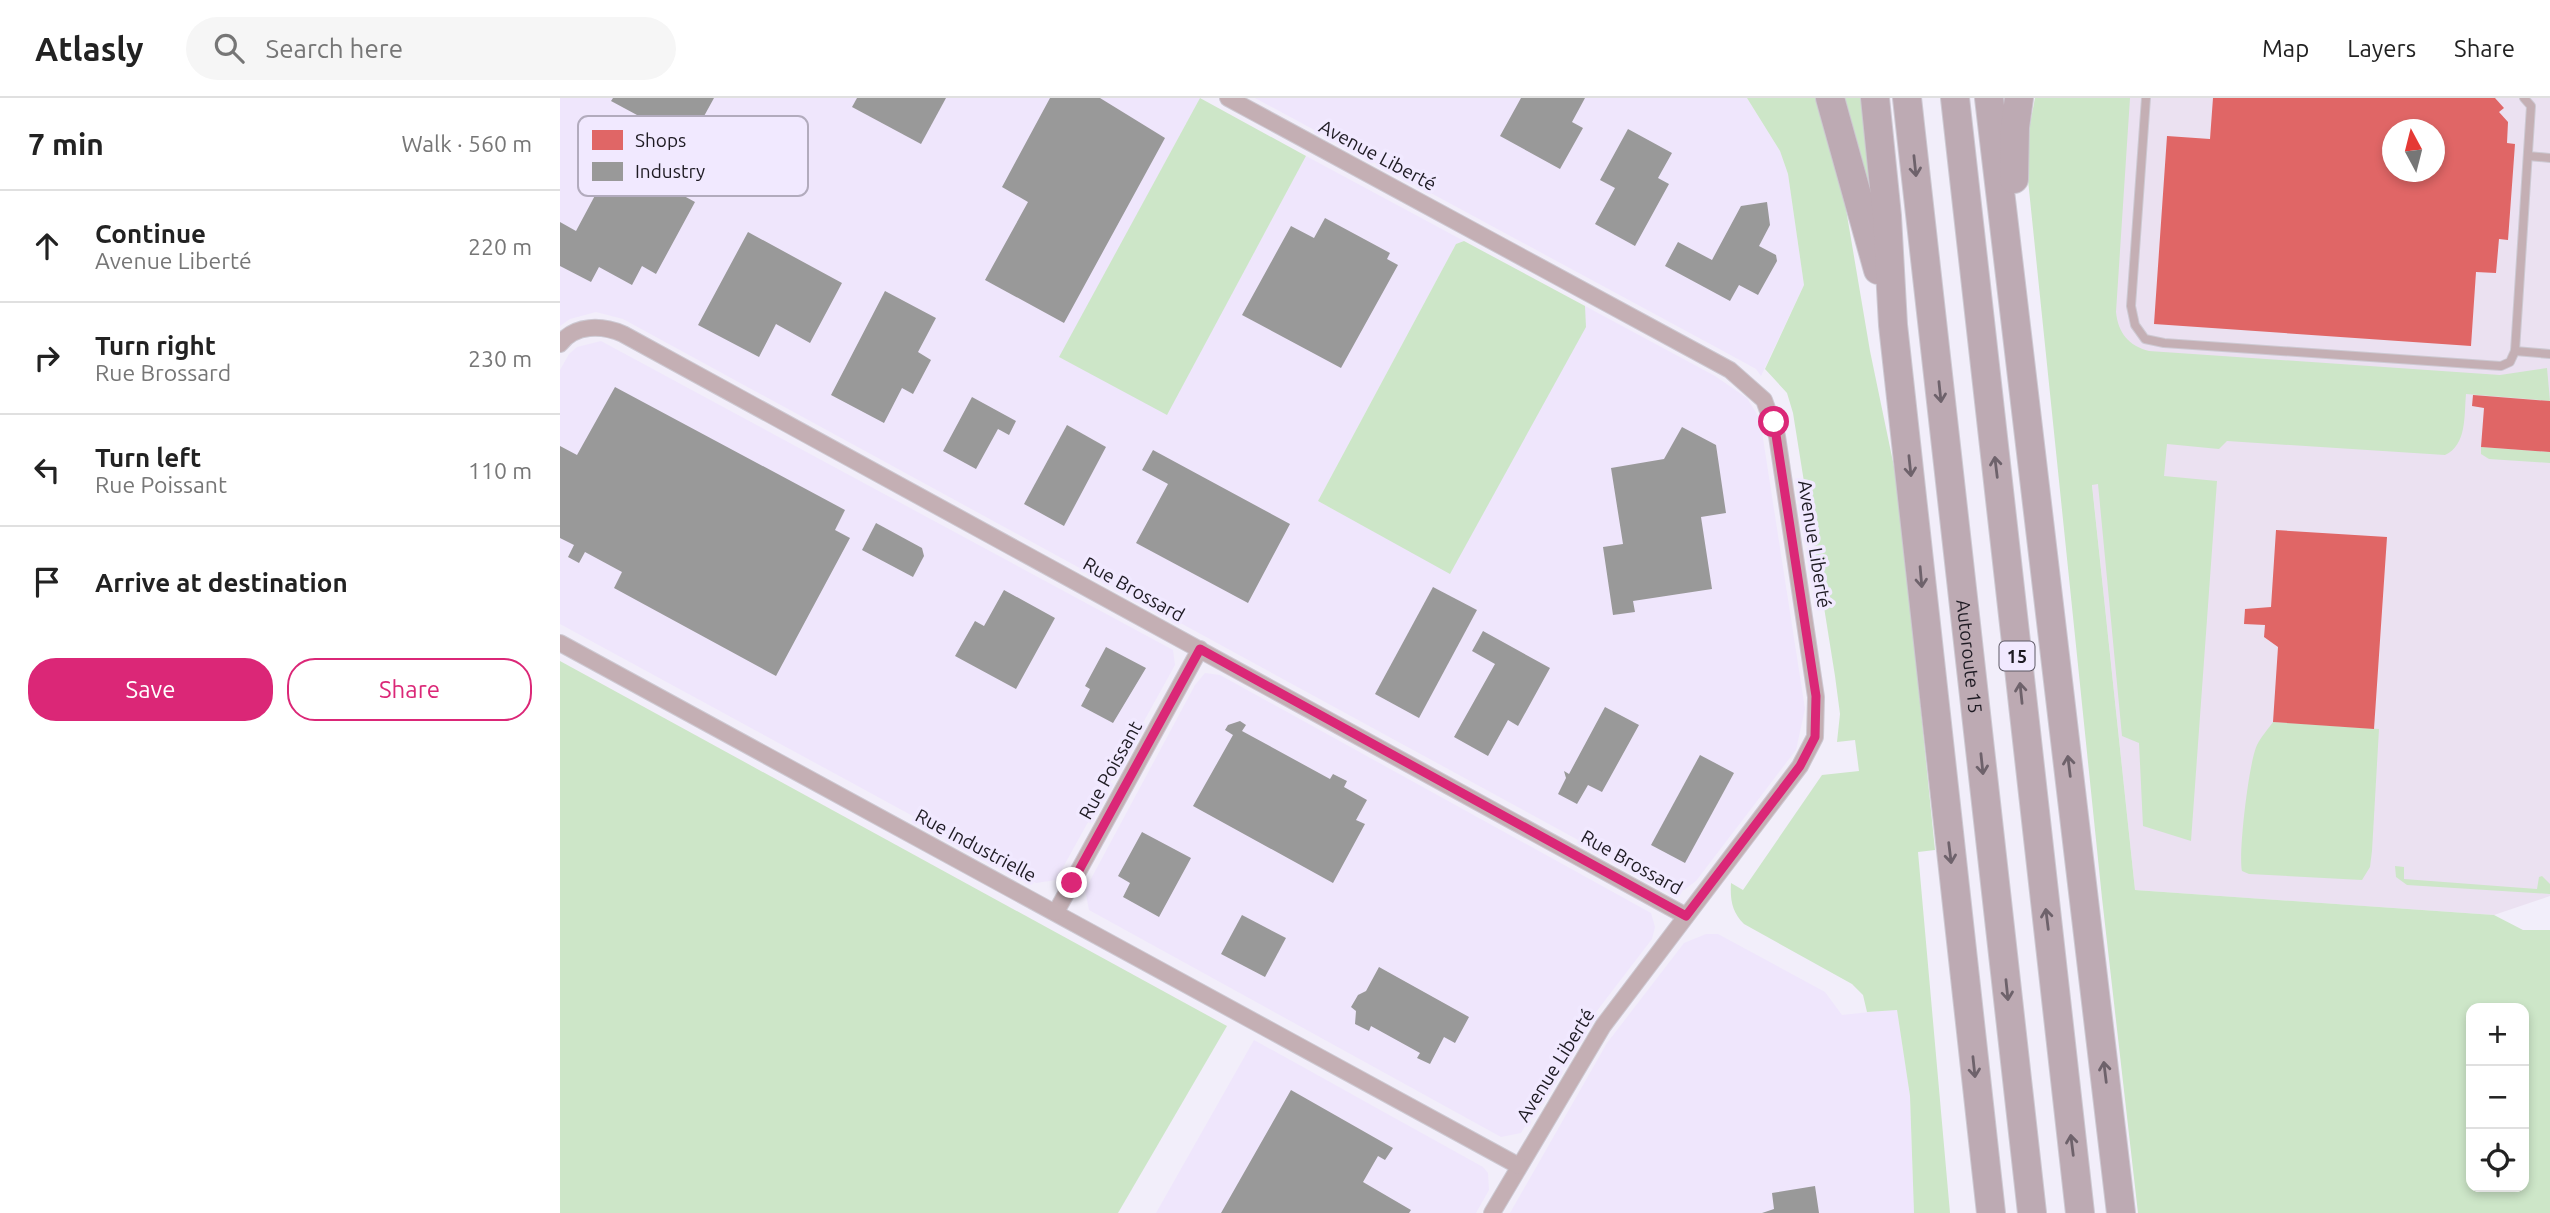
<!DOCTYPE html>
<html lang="en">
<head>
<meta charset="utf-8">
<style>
  body { margin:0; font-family:Ubuntu,sans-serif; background:#f6f6f6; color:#222 }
  .controls { position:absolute; right:21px; bottom:21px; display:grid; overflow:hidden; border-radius:14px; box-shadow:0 4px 10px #0003 }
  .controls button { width:63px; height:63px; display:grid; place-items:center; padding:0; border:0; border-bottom:2px solid #e0e0e0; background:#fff; color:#222; font:35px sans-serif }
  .compass { position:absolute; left:1822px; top:21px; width:63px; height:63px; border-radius:50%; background:#fff; box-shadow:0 4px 10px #0003; rotate:353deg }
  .stop { position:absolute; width:21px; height:21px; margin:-16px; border:5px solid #db2777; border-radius:50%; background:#fff }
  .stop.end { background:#db2777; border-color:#fff; box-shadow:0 2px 7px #0008 }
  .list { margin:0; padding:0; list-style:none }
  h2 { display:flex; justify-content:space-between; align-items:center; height:91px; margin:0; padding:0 28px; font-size:30px }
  h2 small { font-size:23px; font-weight:400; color:#767676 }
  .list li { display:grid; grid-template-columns:46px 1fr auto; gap:21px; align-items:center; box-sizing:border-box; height:112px; padding:0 28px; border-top:2px solid #e0e0e0 }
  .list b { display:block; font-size:26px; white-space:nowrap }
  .list p { margin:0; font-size:23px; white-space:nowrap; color:#767676 }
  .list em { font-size:23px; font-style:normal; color:#767676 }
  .actions { display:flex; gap:14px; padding:21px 28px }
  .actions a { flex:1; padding:16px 0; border:2px solid #db2777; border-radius:28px; text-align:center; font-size:24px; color:#db2777 }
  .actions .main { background:#db2777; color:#fff }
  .icon { flex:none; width:38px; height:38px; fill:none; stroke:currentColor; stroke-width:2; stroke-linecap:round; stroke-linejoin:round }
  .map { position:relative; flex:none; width:1990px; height:1115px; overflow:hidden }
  header { display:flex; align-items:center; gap:42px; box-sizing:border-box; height:98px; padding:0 35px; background:#fff; border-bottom:2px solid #e0e0e0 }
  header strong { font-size:33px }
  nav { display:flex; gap:38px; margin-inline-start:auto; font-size:24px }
  .search { width:490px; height:63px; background:#f6f6f6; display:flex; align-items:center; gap:18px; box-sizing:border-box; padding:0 24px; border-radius:38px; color:#767676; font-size:26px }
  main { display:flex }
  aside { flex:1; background:#fff }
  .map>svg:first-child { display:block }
  .commercial { fill:#ebe1f1; fill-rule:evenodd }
  .built { fill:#efe6fc }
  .green { fill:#cde6c8; fill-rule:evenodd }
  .shops { fill:#e06666; fill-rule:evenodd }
  .industry { fill:#999 }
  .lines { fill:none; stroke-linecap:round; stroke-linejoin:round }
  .service-casing { stroke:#cdc9d2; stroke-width:10 }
  .minor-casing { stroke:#cdc9d2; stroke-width:18 }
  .motorway-casing { stroke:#cdc9d2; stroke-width:30 }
  .service { stroke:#c4afb4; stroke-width:8 }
  .minor { stroke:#c4afb4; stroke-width:16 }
  .motorway { stroke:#bdaab3; stroke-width:28 }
  .oneway { stroke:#6e626b }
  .route { stroke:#db2777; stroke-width:9 }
  .labels { text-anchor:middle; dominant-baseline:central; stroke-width:7; stroke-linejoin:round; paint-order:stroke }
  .shield { fill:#f1e9ff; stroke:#5d5965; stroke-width:2 }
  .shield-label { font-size:18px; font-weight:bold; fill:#1e1b23 }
  .street-label { font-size:19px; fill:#1e1b23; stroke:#f1e9ff }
  .key { fill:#f1e9ff; stroke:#b2abbd; stroke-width:2 }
  .key-label { font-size:19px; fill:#1e1b23 }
</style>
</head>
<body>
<header>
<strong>Atlasly</strong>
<div class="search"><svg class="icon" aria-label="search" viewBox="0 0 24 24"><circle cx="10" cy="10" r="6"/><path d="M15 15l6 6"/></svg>Search here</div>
<nav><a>Map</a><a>Layers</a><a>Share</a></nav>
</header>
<main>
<aside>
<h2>7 min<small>Walk · 560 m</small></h2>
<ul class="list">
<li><svg class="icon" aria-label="ahead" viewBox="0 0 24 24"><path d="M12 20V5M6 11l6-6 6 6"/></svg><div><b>Continue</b><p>Avenue Liberté</p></div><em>220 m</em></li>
<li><svg class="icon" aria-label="right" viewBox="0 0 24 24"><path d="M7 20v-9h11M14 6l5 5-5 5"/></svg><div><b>Turn right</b><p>Rue Brossard</p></div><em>230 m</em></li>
<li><svg class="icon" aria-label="left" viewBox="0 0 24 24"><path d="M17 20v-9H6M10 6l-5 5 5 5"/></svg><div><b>Turn left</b><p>Rue Poissant</p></div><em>110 m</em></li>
<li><svg class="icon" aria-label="arrive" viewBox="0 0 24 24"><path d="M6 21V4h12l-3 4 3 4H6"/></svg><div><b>Arrive at destination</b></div></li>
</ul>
<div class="actions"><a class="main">Save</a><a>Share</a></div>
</aside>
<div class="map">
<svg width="1990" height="1115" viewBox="0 0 1990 1115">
  <rect width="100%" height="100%" fill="#f2eefa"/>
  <path class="commercial" d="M1537,0H1990V798L1934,817L1575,792L1532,386ZM1832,32H1874V74H1832Z"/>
  <g class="built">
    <path d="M0,0H640L500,259L607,316L746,58L904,143L896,146L758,403L890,475L1025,229V208L1155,278L1187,300L1200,321L1245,611L1236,652L1136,783L1124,792L1108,791L63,221L36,214L10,221L0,228Z"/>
    <path d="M695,0H1187L1220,53L1228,76L1244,187L1201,278L1196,271L1165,254Z"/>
    <path d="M41,243L613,552L615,567L496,782L476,785L0,526V272L9,256L17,249Z"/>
    <path d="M645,575L660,577L1091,815L1095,829L1092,841L1030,922L961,1035L941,1039L529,812L525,792L635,587Z"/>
    <path d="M1146,836H1158L1265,894L1282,917L1337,911L1350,998L1354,1115H950L1047,945L1124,845Z"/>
    <path d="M694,942L923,1069L928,1075L929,1092L916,1115H596Z"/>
  </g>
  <g class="green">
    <path d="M640,0L746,58L607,317L499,259Z"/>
    <path d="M1187,0H1257L1278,64L1310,253L1338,388L1375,752L1358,754L1390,1115H1354L1350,998L1337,912L1307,914L1303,897L1292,886L1184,826C1172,814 1170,802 1171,785L1183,792L1262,677L1299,673L1295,642L1277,644L1280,616L1275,578L1233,315L1227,295L1205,271L1244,187L1228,76L1220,53Z"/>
    <path d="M1280,0H1302L1314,106Z"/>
    <path d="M1475,0H1570L1556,214C1558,235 1569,248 1589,253L1940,277L1987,270L1990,303L1906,296C1904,318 1907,347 1885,357L1667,343L1659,351L1607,346L1604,378L1657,383L1631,743L1583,728L1579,645L1562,638L1538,386L1532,387L1575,792L1934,817L1963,832H1990V1115H1578L1542,800L1468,82L1467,42ZM1911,910H1964V1089H1911Z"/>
    <path d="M904,143L1025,208L1026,229L890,476L758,403L896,146Z"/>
    <path d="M1921,349L1990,354V365L1929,361L1921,356Z"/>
    <path d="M0,563L667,928L558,1115H0Z"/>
    <path d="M1713,624L1819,631L1812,753L1810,769L1802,782L1689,776L1682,773C1678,756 1689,663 1697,647C1701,639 1708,631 1713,624Z"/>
    <path d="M1835,768L1844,769V781L1977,791L1979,779L1982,778L1990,786V796L1847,787L1836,779Z"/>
  </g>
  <g class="shops">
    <path d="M1653,0H1935L1944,10L1939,14L1948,24L1947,45L1955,46L1948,142L1939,141L1936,175L1916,174L1911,248L1594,226L1607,38L1650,41ZM1832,32H1874V74H1832Z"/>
    <path d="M1913,297L1990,303V354L1921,349L1924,310L1912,308Z"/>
    <path d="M1716,432L1827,439L1814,631L1713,624L1718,549L1704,539L1705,527L1684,526L1685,511L1711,509Z"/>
  </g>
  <g class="industry">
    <path d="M53,0H154L143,20L147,22L142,30L146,43L142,52L51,3Z"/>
    <path d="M297,0H386L361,46L292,9Z"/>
    <path d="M490,0H540L605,40L504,225L425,182L468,104L442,89Z"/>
    <path d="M961,0H1025L1012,24L1023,30L1000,71L940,38Z"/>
    <path d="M1068,31L1112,55L1098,80L1109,86L1075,148L1035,126L1055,90L1040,82Z"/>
    <path d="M55,60L135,104L96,176L82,168L72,187L39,169L31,184L0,168V124L16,133Z"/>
    <path d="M1207,104L1210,127L1199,148L1216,157L1217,163L1198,197L1179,187L1170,203L1105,168L1118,144L1152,162L1181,108Z"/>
    <path d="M765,120L830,155L827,161L838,167L781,270L682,217L731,128L754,140Z"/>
    <path d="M188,134L282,185L250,245L216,226L199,259L138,227Z"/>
    <path d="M325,193L376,220L358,254L371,262L353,296L342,290L324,325L271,297Z"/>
    <path d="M55,289L285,412L275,432L290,440L216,578L54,490L62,474L25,454L19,465L8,459L14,447L0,440V348L17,357Z"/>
    <path d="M412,299L456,323L449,337L438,331L416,371L383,353Z"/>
    <path d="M507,327L546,349L504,428L464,406Z"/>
    <path d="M1122,329L1156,347L1166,415L1141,419L1152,491L1073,503L1075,514L1053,517L1043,449L1063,446L1051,370L1104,361Z"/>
    <path d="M593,352L730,426L688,505L576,445L608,386L582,372Z"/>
    <path d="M316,425L362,450L364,458L353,479L302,452Z"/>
    <path d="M873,489L917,512L859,620L815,596Z"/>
    <path d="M444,492L495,520L456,591L395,558L415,523L424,528Z"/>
    <path d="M923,533L990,570L958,628L948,622L928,658L894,639L935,566L912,553Z"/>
    <path d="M546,549L586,570L553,625L521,608L530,591L525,588Z"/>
    <path d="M1045,609L1079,627L1042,694L1028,687L1017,706L998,696L1006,680L1004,673L1009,676Z"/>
    <path d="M680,623L686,627L682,633L770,681L773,676L787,683L784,689L807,702L796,722L805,726L773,785L633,708L673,637L665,632L668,627Z"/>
    <path d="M1140,657L1174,675L1125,765L1091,747Z"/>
    <path d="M582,734L631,760L599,819L563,799L570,785L558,778Z"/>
    <path d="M682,817L726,840L705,879L661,856Z"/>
    <path d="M819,869L909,919L895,945L884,939L870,966L857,960L860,955L811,928L809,933L795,926L796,913L791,909L798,897L806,893Z"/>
    <path d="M731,992L833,1050L825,1062L818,1058L803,1084L851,1112L849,1115H661Z"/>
    <path d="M1255,1088L1259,1115H1202L1214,1111L1212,1095Z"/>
  </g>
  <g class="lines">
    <g class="service-casing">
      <g id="service">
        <path d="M1586,0L1571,208L1575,227L1585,241L1604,245L1941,268L1950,264L1955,253L1971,8L1964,0"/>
        <path d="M1968,58L1990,60"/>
        <path d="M1955,253L1990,256"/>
      </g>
    </g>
    <g class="minor-casing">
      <g id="minor">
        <path d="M668,0L1170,272L1204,302L1217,338L1256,599L1255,639L1240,668L1043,928L932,1115"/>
        <path d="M0,246C15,226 42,227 63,236L1126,818"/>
        <path d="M0,545L959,1068"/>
        <path d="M496,814L640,551"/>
      </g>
    </g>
    <g class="motorway-casing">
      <g id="motorway">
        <path d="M1270,0L1318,172"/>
        <path d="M1315,0L1327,118L1333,227L1431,1115"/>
        <path id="s1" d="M1347,0L1472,1115"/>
        <path d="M1395,0L1520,1115"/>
        <path d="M1429,0L1561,1115"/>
        <path d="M1454,81L1455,29L1459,0"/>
      </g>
    </g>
    <use href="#service" class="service"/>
    <use href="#minor" class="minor"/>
    <use href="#motorway" class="motorway"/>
  </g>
  <defs><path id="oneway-shaft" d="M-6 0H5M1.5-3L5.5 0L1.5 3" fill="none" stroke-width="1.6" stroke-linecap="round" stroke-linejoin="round" transform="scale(1.75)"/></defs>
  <g class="oneway">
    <use href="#oneway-shaft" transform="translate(1355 68) rotate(84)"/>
    <use href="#oneway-shaft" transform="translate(1380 294) rotate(84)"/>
    <use href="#oneway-shaft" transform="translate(1350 368) rotate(84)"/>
    <use href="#oneway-shaft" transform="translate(1436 369) rotate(-97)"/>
    <use href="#oneway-shaft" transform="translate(1361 479) rotate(85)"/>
    <use href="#oneway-shaft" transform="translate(1461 595) rotate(-96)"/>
    <use href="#oneway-shaft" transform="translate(1422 666) rotate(84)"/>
    <use href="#oneway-shaft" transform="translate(1509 668) rotate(-97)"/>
    <use href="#oneway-shaft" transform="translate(1390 755) rotate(83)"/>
    <use href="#oneway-shaft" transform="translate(1487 821) rotate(-97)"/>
    <use href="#oneway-shaft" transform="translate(1447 892) rotate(84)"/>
    <use href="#oneway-shaft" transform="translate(1414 969) rotate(84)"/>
    <use href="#oneway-shaft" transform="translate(1545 974) rotate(-97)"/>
    <use href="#oneway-shaft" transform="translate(1512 1047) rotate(-97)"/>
  </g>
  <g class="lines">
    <path class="route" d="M512,785L640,551L1126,818L1240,668L1255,639L1256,598L1214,324"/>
  </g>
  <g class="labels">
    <rect class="shield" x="1439.5" y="543.5" width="35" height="29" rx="5"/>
    <g class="shield-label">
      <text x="1457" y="558">15</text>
    </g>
    <g class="street-label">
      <text transform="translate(818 57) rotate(28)">Avenue Liberté</text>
      <text transform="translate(1255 446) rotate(81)">Avenue Liberté</text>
      <text transform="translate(574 491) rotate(29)">Rue Brossard</text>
      <text stroke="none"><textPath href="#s1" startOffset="562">Autoroute 15</textPath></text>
      <text transform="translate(550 672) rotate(-61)">Rue Poissant</text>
      <text transform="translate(416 747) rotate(28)">Rue Industrielle</text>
      <text transform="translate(1072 764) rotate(29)">Rue Brossard</text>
      <text transform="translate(995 967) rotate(-58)">Avenue Liberté</text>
    </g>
  </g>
  <rect x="18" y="18" width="230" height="80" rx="10" class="key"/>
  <rect x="32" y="32" width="31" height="20" fill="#e06666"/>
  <rect x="32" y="64" width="31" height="19" fill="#999"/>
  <g class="key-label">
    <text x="75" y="49">Shops</text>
    <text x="75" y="80">Industry</text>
  </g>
</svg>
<div class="controls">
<button>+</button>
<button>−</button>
<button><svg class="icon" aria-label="locate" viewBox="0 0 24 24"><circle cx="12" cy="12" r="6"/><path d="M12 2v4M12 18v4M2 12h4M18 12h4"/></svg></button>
</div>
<svg class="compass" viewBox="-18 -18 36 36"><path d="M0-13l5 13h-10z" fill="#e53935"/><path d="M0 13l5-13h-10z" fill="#767676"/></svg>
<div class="stop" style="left:1214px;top:324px"></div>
<div class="stop end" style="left:512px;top:785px"></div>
</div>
</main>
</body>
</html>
